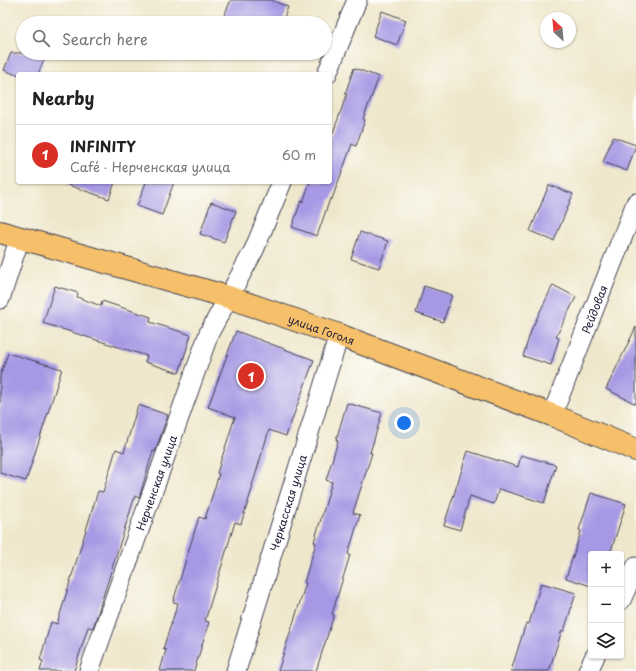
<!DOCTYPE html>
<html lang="en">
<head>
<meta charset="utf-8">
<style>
  body { margin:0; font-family:"Playpen Sans",sans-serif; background:#f2f2f2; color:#222 }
  .controls { position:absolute; right:12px; bottom:12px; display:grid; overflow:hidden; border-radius:4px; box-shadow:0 1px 3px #0004 }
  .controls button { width:36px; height:36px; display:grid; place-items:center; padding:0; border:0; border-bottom:1px solid #e0e0e0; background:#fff; color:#222; font:20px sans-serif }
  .compass { position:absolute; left:540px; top:12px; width:36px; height:36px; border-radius:50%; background:#fff; box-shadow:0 1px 3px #0004; rotate:334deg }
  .you { position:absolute; left:404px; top:423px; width:14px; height:14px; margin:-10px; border:3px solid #fff; border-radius:50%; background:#1a73e8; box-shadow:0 0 0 6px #1a73e833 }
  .badge { display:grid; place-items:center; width:26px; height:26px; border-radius:50%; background:#d93025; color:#fff; font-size:13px; font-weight:700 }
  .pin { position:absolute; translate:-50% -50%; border:2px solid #fff; box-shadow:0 1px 4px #0006 }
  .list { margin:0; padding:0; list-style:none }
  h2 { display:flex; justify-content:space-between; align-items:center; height:52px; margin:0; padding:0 16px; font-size:17px }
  h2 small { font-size:13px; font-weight:400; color:#767676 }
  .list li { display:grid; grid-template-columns:26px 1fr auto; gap:12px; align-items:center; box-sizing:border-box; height:60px; padding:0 16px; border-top:1px solid #e0e0e0 }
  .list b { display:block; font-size:15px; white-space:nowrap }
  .list p { margin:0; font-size:13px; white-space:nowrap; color:#767676 }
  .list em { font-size:13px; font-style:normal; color:#767676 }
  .icon { flex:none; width:22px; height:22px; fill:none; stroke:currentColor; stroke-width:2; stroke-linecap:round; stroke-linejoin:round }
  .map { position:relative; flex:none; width:636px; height:671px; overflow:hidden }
  .search { position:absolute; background:#fff; box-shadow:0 1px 3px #0004; left:16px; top:16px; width:316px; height:44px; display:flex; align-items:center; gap:10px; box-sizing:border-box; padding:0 14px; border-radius:22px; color:#767676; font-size:15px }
  .panel { position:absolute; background:#fff; box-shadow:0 1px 3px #0004; left:16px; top:72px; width:316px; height:112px; border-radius:4px }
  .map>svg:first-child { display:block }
  .building { fill:#a698e4 }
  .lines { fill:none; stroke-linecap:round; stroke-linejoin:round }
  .minor-casing { stroke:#414051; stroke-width:21 }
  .trunk-casing { stroke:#414051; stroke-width:24 }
  .minor { stroke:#fff; stroke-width:19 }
  .trunk { stroke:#f6c06b; stroke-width:22 }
  .labels { text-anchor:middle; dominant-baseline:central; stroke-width:3; stroke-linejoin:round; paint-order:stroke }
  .street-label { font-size:11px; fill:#22223b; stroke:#fdfcf7 }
</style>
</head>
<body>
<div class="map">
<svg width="636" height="671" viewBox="0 0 636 671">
  <rect width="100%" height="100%" fill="#fdfcf7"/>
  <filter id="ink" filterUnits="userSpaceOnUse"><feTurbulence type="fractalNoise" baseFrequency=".025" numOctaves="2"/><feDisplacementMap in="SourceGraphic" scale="8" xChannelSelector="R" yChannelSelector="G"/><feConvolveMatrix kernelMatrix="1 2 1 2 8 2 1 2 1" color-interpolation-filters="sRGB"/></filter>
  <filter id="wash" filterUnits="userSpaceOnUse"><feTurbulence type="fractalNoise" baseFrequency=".012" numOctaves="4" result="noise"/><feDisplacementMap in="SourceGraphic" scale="16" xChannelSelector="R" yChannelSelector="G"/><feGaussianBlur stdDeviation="0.9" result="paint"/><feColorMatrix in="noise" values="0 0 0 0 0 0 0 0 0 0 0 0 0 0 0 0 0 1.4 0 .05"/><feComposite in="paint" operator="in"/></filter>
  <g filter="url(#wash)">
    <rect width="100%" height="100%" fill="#efe7cb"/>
    <g id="blocks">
      <g class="building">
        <path d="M231,0H271L288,7L282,23H221Z"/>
        <path d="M382,11L406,20L397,45L373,36Z"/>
        <path d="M11,53H36L45,57L38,74H14L4,70Z"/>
        <path d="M354,68L379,77L363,119L365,120L356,146L352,144L332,199H330L317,236L292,227L301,201L303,202L310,182H330V141L347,94H345Z"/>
        <path d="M613,137L636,145L627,171L603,162Z"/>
        <path d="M69,182H115L109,199L68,185Z"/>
        <path d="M146,182H174L162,215L137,206Z"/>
        <path d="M549,185L573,194L554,241L530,231Z"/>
        <path d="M211,202L236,211L224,242L200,234Z"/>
        <path d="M360,232L388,241L379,268L351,259Z"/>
        <path d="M553,285L576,297L556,337L559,338L551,365L523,356L532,328Z"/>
        <path d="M55,286L78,293L77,297L101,306L102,301L151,317L150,322L191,335L179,373L145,362L147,356L43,323Z"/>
        <path d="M424,286L452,295L443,322L416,313Z"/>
        <path d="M636,327V404L606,389Z"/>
        <path d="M236,331L314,360L286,436L269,430L252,486H253L241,524L235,522L205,621L209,622L194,671H160L166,650L163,649L178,603L173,602L199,517L205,519L219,474L217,473L235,417L208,407Z"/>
        <path d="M8,353L62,369L26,481L0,473V376Z"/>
        <path d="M347,403L382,413L370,453H372L353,513L360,515L348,554L350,555L332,614L334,615L316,671H278L306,583L304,582L316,543L314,542L332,482L326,480L338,441L336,440Z"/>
        <path d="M138,405L168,415L155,452L153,451L139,498L135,496L93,628L88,627L74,671H40L43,661L40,660L51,622L57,624L98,491L103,492L116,449L124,452Z"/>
        <path d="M468,451L518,467L521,455L556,465L544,503L499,489L494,504L470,496L460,530L444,525Z"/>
        <path d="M591,493L626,504L610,554H591V586L566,578L581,531L579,530Z"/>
        <path d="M541,583L576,593L564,631L562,630L549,671H511L526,623L529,624Z"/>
      </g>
    </g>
  </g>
  <g filter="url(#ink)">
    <use href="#blocks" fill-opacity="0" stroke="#414051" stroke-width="1"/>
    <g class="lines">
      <g class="minor-casing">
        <g id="minor">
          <path d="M327,74L357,0"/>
          <path d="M0,299L20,237"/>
          <path id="s1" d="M552,415L636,203"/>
          <path d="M621,600L636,567"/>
          <path id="s2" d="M89,671L209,333L254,250L282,182"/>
          <path id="s3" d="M236,671L339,335"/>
          <path d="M588,671L595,656"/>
        </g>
      </g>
      <g class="trunk-casing">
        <g id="trunk">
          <path id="s4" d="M0,232L228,297L339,335L552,415L636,450"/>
        </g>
      </g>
      <use href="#minor" class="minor"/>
      <use href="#trunk" class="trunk"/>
    </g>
  </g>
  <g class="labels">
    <g class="street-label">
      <text stroke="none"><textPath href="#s1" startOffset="114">Рейдовая</textPath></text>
      <text stroke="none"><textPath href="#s4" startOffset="336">улица Гоголя</textPath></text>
      <text stroke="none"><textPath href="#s2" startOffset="200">Нерченская улица</textPath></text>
      <text stroke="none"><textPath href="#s3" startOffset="176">Черкасская улица</textPath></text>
    </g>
  </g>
</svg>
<div class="controls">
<button>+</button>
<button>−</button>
<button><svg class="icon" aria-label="layers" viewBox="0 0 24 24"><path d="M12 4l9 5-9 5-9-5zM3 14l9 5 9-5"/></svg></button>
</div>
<svg class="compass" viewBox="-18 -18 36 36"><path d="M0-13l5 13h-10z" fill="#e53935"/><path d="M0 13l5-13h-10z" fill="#767676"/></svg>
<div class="you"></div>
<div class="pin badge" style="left:251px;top:376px">1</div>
<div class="search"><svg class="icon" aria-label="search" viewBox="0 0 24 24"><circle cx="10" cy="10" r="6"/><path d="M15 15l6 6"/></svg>Search here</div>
<section class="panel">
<h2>Nearby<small></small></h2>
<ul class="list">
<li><span class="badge">1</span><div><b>INFINITY</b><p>Café · Нерченская улица</p></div><em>60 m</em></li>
</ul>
</section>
</div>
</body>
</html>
